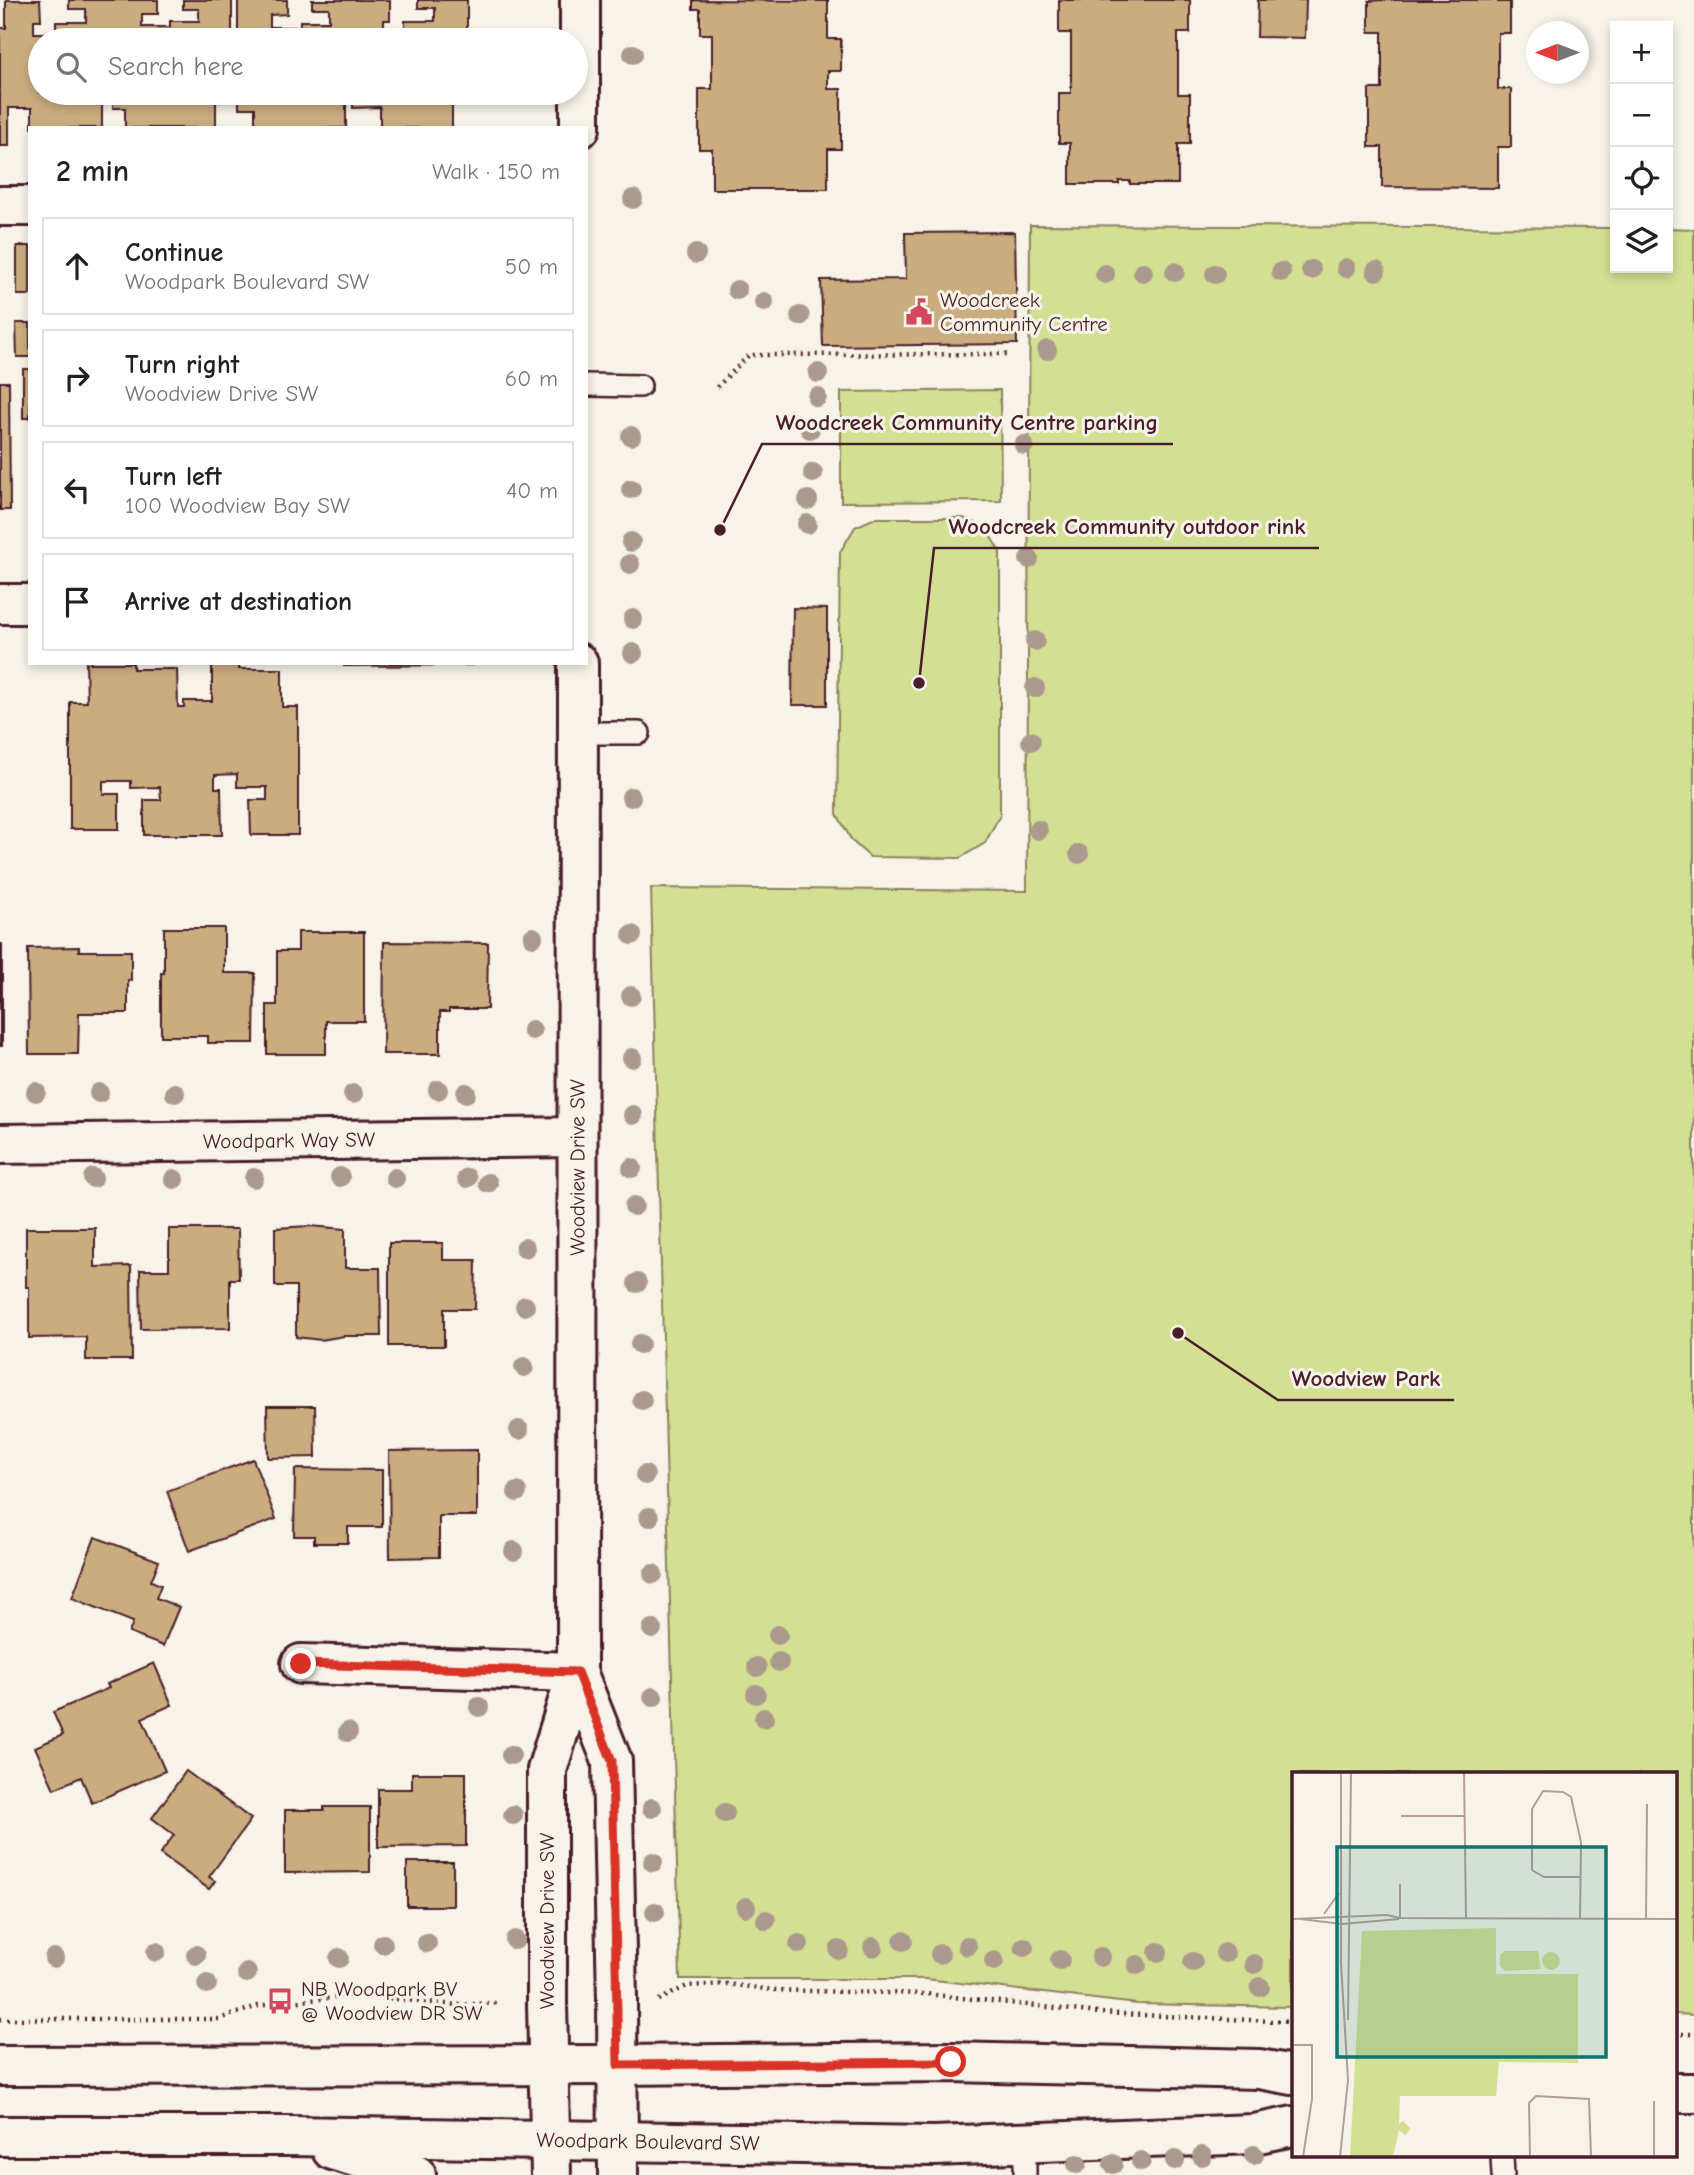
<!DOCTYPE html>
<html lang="en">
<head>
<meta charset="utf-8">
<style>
  body { margin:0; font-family:"Comic Neue",sans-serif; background:#f6f6f6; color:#202124 }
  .controls { position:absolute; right:21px; top:21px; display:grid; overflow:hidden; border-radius:0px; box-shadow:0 4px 10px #0003 }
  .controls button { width:63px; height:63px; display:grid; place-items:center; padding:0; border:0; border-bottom:2px solid #e0e0e0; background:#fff; color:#202124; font:35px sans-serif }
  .compass { position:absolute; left:1526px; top:21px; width:63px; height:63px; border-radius:50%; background:#fff; box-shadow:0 4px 10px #0003; rotate:270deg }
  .stop { position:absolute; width:21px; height:21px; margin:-16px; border:5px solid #d93025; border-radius:50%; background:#fff }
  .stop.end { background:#d93025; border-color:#fff; box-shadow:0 2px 7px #0008 }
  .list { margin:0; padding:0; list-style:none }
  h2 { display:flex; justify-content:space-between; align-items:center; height:91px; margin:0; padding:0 28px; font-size:30px }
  h2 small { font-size:23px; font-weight:400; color:#757577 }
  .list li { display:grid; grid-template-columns:46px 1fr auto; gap:21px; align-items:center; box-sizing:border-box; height:98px; margin:0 14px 14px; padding:0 14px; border:2px solid #e0e0e0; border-radius:0px }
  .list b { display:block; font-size:26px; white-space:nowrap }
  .list p { margin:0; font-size:23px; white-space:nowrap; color:#757577 }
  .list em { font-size:23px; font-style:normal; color:#757577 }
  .icon { flex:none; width:38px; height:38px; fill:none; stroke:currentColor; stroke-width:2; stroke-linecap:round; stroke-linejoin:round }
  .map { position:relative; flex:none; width:1694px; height:2175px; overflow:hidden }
  .search { position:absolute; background:#fff; box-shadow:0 4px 10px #0003; left:28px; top:28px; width:560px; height:77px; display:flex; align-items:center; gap:18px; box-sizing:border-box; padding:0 24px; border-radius:38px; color:#757577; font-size:26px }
  .panel { position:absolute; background:#fff; box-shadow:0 4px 10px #0003; left:28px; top:126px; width:560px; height:539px; border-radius:0px }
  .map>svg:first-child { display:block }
  .green { fill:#d3e093; stroke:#8e805f; stroke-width:2 }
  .building { fill:#caad7f; stroke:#4a1f2b; stroke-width:2 }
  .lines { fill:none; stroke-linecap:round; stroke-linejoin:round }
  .lane-casing { stroke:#4a1f2b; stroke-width:26 }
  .street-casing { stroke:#4a1f2b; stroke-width:44 }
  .secondary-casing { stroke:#4a1f2b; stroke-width:44 }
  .path { stroke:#4a1f2b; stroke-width:4.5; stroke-dasharray:2 5; stroke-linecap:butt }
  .lane { stroke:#f7f3e8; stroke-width:21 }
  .street { stroke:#f7f3e8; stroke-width:38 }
  .secondary { stroke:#f7f3e8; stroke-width:38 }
  .tree { fill:#ab998e }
  .route { stroke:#d93025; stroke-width:9 }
  .labels { text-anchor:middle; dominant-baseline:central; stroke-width:6; stroke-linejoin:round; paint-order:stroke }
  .poi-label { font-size:21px; fill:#4a1f2b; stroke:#f7f3e8; text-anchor:start }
  .street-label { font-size:21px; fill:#4a1f2b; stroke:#f7f3e8 }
  .inset-road { fill:none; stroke:#b29e9c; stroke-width:2 }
  .view { fill:#0f766e; fill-opacity:0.15; stroke:#0f766e; stroke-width:3.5 }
  .inset-edge { fill:none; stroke:#4a1f2b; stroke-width:3.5 }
  .leader { fill:none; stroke:#4a1f2b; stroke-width:2.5 }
  .callout-dot { fill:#4a1f2b; stroke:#f7f3e8; stroke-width:2.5 }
  .callout-label { font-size:23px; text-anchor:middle; font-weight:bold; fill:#4a1f2b; stroke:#f7f3e8; stroke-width:6; stroke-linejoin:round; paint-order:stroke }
</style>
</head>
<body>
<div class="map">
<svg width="1694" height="2175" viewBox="0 0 1694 2175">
  <rect width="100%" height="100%" fill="#f7f3e8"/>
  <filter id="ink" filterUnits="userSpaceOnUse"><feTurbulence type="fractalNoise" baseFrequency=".0143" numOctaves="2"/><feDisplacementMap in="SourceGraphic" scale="14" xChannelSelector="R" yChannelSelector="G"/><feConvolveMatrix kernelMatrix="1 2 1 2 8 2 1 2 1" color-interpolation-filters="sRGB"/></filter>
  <g filter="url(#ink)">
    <g class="green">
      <path d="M1030,225L1615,228V268H1668V228L1694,229V2015L1675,2014V1774H1293V2007L1137,2004L926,1979H680L651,888L1027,891Z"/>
      <path d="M1000,390L1001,501L841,502V392Z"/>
      <path d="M875,518H963L985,527L1000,552V815L985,843L960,858L870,857L852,841L837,814L840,552L855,527Z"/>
    </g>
    <g class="building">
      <path d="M6,0H40L41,20H34V33H56V22H86V9H69V0H158V14H142V27H170V21H199V9H183V0H232V40H40V93H232V101L216,102V128H125V108H113V102H102V128H32V108H9V146H0V28H6Z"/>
      <path d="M238,0H287V14L270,15V27H300V21H329V8H312V0H390V20H384V34H405V21H435V8H418V0H467V40H238Z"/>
      <path d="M693,0L828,1V39H841V71H828V89H841V149H828V189H712V149H699V89H712V34H700V9H693Z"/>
      <path d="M1059,0H1190V33H1178V94H1190V144H1178V184H1130V181H1119V184H1070V143H1059V93H1071V33H1059Z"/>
      <path d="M1258,0H1306L1305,38L1257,37Z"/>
      <path d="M1382,0H1498V2H1510V33H1498V89H1511V147H1498V188L1382,187V147H1369V89H1382V32H1369V1Z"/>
      <path d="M239,93H468V101H452V128H380V107L353,108V102H346V128H255V108H239Z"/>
      <path d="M1015,232L1017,344L823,346L821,280L906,279L905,233Z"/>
      <rect x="17" y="246" width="13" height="49"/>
      <path d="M16,323H30V357H17Z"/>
      <rect x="23" y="369" width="7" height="49"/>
      <path d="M0,382H9L10,510H0Z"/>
      <path d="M793,608L827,609V705H792Z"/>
      <path d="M86,663H133V669H177L178,707H184V701H212V663H239V669H282V707H298V835H251L250,800H267V787H237V774L215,775V788H221L222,835H144V800H161L160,787L131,788V781H103V794H119V829H70V702H87Z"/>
      <path d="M344,663H472V665L344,666Z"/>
      <path d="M164,928H224V973H255L254,1043H208V1036H161V973H164Z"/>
      <path d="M298,932H364V1021H326V1054H267V1005H277V951H298Z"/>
      <path d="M384,942L488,943L487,1009H449V1012H440V1054H383Z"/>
      <rect x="0" y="944" width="2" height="102"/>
      <path d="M79,947V951H131V980H128V1013H79L78,1054H29L28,948Z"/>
      <path d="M310,1226L345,1229V1268H380L381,1336H344L321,1340L296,1337V1286H275V1228Z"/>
      <path d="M26,1228H95V1267L131,1266L132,1360H86V1337L29,1338V1287H26Z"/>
      <path d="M169,1229H238L239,1279H230V1328L141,1329L140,1270H169Z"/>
      <path d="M389,1243H443V1260H476L475,1309H444V1346H389Z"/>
      <path d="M267,1406H315L316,1457L268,1458Z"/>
      <path d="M477,1450V1516H439V1557L390,1558L389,1451Z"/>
      <path d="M253,1459L276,1519L189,1551L167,1491Z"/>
      <path d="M295,1469L382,1470V1527H348V1543H314V1536H294Z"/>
      <path d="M95,1537L159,1561L151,1581L161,1585L156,1598L179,1607L163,1646L129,1633L133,1622L72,1598Z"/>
      <path d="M154,1663L172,1705L142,1718L165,1771L92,1803L81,1777L54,1789L35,1747L63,1735L53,1712L109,1688L107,1684Z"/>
      <path d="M186,1771L251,1819L209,1877L215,1881L209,1889L160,1854L174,1835L152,1818Z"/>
      <path d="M412,1773H466V1846L378,1847V1789H412Z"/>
      <path d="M324,1807H370V1872L285,1873V1810H324Z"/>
      <rect x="407" y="1862" width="46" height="44"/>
    </g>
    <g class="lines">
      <g class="lane-casing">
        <g id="lane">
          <path d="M586,385L640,386"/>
          <path d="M578,733H639"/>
          <path d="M1025,2142V2175"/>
          <path d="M1502,2156L1503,2175"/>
        </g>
      </g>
      <g class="street-casing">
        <g id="street">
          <path d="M0,206H30"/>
          <path d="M0,604H30"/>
          <path id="s1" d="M0,1144L577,1137"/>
          <path d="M301,1664L577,1672"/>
        </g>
      </g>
      <g class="secondary-casing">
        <g id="secondary">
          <path d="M580,128V0"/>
          <path d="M577,1672L612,1761L617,1999L618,2175"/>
          <path d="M0,2066L618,2065L951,2062L1259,2069L1293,2075"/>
          <path d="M1675,2093H1694"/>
          <path id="s2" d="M0,2136H287L934,2146L1254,2134L1293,2126"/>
          <path d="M332,2150L416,2175"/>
          <path id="s3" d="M551,2175L547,2004V1770L577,1672L578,663"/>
        </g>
      </g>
      <g class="path">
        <path d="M717,387L749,355L1008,354"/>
        <path d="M659,2000L687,1986L727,1984L773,1990L927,1994L1100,2013L1293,2022"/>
        <path d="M0,2019H219L258,2006L354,1995L456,2005L497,2003"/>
        <path d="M1675,2034H1694"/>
      </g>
      <use href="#lane" class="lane"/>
      <use href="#street" class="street"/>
      <use href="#secondary" class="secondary"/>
    </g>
    <g class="tree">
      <circle cx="633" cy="54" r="10"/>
      <circle cx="633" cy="199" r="10"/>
      <circle cx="696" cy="254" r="10"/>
      <circle cx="1346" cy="268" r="10"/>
      <circle cx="1311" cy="270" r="10"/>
      <circle cx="1376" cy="271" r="10"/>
      <circle cx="1143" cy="272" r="10"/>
      <circle cx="1175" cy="272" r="10"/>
      <circle cx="1281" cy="272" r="10"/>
      <circle cx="1105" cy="274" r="10"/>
      <circle cx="1215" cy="274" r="10"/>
      <circle cx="737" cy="290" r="10"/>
      <circle cx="764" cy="302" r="10"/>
      <circle cx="800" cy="316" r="10"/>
      <circle cx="1047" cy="350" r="10"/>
      <circle cx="818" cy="373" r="10"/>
      <circle cx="817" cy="397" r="10"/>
      <circle cx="810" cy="429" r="10"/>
      <circle cx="631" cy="436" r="10"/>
      <circle cx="1024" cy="445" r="10"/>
      <circle cx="813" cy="473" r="10"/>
      <circle cx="631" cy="489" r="10"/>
      <circle cx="808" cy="500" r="10"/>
      <circle cx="807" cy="524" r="10"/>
      <circle cx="631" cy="542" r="10"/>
      <circle cx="1029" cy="559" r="10"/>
      <circle cx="630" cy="564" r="10"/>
      <circle cx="633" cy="619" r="10"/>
      <circle cx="1035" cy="641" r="10"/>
      <circle cx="633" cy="653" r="10"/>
      <circle cx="1035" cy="688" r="10"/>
      <circle cx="1031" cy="741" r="10"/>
      <circle cx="631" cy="797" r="10"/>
      <circle cx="1038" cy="830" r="10"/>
      <circle cx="1079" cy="854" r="10"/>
      <circle cx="632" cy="935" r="10"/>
      <circle cx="533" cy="937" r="10"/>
      <circle cx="631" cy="996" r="10"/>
      <circle cx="532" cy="1030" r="10"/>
      <circle cx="632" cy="1058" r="10"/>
      <circle cx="438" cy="1090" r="10"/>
      <circle cx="36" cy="1092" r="10"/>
      <circle cx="99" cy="1093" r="10"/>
      <circle cx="175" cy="1093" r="10"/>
      <circle cx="466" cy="1093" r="10"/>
      <circle cx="353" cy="1094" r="10"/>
      <circle cx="633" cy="1115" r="10"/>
      <circle cx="632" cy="1168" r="10"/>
      <circle cx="340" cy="1177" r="10"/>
      <circle cx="93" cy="1178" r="10"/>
      <circle cx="254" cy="1178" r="10"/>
      <circle cx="395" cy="1178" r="10"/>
      <circle cx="467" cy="1178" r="10"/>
      <circle cx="174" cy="1179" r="10"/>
      <circle cx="488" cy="1183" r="10"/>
      <circle cx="634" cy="1206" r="10"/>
      <circle cx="525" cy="1248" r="10"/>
      <circle cx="637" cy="1283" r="10"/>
      <circle cx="525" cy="1306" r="10"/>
      <circle cx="640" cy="1344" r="10"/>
      <circle cx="524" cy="1367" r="10"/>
      <circle cx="642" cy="1400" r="10"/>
      <circle cx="519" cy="1430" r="10"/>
      <circle cx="645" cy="1475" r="10"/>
      <circle cx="517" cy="1492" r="10"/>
      <circle cx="649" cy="1517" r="10"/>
      <circle cx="514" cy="1551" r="10"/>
      <circle cx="653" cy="1574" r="10"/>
      <circle cx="652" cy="1629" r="10"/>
      <circle cx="778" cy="1635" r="10"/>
      <circle cx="779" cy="1662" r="10"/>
      <circle cx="757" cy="1667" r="10"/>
      <circle cx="756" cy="1694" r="10"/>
      <circle cx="653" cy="1697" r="10"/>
      <circle cx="479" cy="1707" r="10"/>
      <circle cx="764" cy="1718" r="10"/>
      <circle cx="348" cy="1732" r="10"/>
      <circle cx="511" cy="1755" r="10"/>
      <circle cx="652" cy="1808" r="10"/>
      <circle cx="725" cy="1813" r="10"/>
      <circle cx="513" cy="1815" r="10"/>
      <circle cx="653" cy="1862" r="10"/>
      <circle cx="746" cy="1907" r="10"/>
      <circle cx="655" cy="1912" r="10"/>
      <circle cx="766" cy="1920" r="10"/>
      <circle cx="515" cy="1940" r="10"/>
      <circle cx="903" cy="1941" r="10"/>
      <circle cx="427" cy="1943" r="10"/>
      <circle cx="383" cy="1944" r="10"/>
      <circle cx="799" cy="1944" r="10"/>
      <circle cx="967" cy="1946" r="10"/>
      <circle cx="873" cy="1947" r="10"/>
      <circle cx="1024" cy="1947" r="10"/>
      <circle cx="839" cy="1950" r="10"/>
      <circle cx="156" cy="1952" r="10"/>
      <circle cx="1158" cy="1952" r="10"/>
      <circle cx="1225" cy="1953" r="10"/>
      <circle cx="940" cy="1954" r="10"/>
      <circle cx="196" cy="1955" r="10"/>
      <circle cx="1101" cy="1957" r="10"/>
      <circle cx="54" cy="1958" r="10"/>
      <circle cx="339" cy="1958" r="10"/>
      <circle cx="1060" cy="1960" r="10"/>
      <circle cx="994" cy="1961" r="10"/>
      <circle cx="1193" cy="1962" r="10"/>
      <circle cx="1254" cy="1964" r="10"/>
      <circle cx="1137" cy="1965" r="10"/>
      <circle cx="247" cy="1973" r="10"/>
      <circle cx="207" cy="1984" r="10"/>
      <circle cx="1260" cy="1987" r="10"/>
      <circle cx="1254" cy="2155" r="10"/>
      <circle cx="1202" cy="2156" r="10"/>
      <circle cx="1175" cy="2160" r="10"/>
      <circle cx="1141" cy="2161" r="10"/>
      <circle cx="1077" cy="2164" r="10"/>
      <circle cx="1113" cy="2164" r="10"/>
    </g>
  </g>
  <g class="lines" filter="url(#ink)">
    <path class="route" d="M301,1664L577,1672L612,1761L618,2065L951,2062"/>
  </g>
  <defs>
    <g id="civic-bare" transform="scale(2.1)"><path d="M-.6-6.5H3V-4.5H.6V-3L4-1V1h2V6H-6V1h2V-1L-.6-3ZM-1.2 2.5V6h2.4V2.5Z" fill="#d1495b" stroke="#f7f3e8" stroke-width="2.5" paint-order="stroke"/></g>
    <g id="bus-bare" transform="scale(2.1)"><path d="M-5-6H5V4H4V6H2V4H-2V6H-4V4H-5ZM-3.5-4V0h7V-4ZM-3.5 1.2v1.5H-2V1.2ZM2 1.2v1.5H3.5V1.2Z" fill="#d1495b" stroke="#f7f3e8" stroke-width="2.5" paint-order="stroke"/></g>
  </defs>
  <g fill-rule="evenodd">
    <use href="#civic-bare" x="919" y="312"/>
    <use href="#bus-bare" x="280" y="2001"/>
  </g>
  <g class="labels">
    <g class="poi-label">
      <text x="940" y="300">Woodcreek<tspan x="940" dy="24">Community Centre</tspan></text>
      <text x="301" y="1989">NB Woodpark BV<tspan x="301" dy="24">@ Woodview DR SW</tspan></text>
    </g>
    <g class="street-label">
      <text stroke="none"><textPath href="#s1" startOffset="289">Woodpark Way SW</textPath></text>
      <text stroke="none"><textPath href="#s3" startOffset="1012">Woodview Drive SW</textPath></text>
      <text transform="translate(547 1921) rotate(-90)">Woodview Drive SW</text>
      <text stroke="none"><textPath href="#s2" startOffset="648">Woodpark Boulevard SW</textPath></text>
    </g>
  </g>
  <g transform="translate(1292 1772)">
    <rect width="385" height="385" fill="#f7f3e8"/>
    <path d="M204,156V202H286V291L207,290L204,324H108L107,352L111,349L119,357L113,363L107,358L101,385H58L70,159ZM213,179H246L249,197L213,199L208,194V183ZM250 189a9 9 0 1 1 18 0a9 9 0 1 1-18 0Z" fill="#d3e093"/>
    <path class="inset-road" d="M172,0L174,146M109,44H172M32,142L47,121M108,146V112M0,147L95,143L108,146L385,147M8,147L50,152L107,147M288,147L289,70L279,25L271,20L251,19L240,37V98L252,105H288M354,147L355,32M56,248L59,0M0,273H20V327L11,385M362,329V385M48,385L56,308L49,191V0M238,385L237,331L244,324L297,327L299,385"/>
    <path class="view" d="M45,75H314V285H45Z"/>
    <rect width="385" height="385" class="inset-edge"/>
  </g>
  <path class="leader" d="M720 530L762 444H1173M919 683L934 548H1319M1178 1333L1278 1400H1454"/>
  <g class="callout-dot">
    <circle cx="720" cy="530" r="7"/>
    <circle cx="919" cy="683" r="7"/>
    <circle cx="1178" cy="1333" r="7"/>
  </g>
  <g class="callout-label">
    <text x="967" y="430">Woodcreek Community Centre parking</text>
    <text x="1127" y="534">Woodcreek Community outdoor rink</text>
    <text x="1366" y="1386">Woodview Park</text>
  </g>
</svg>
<div class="controls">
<button>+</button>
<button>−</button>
<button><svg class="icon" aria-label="locate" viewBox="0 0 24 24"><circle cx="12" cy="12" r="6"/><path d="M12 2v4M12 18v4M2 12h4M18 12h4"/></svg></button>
<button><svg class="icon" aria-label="layers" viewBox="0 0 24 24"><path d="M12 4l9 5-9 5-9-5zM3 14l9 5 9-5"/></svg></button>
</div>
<svg class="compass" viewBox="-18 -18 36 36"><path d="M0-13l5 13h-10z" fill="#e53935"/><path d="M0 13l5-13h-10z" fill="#757577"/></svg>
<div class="stop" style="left:951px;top:2062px"></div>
<div class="stop end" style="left:301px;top:1664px"></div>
<div class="search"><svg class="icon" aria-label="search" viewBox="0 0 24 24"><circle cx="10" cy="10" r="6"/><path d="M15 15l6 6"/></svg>Search here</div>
<section class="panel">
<h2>2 min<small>Walk · 150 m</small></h2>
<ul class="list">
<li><svg class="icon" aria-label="ahead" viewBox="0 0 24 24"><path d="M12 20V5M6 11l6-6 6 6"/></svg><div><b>Continue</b><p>Woodpark Boulevard SW</p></div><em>50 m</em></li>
<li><svg class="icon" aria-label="right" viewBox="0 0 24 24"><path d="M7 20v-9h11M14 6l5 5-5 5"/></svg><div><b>Turn right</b><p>Woodview Drive SW</p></div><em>60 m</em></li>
<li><svg class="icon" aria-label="left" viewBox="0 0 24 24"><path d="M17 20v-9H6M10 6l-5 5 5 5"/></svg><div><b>Turn left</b><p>100 Woodview Bay SW</p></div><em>40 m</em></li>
<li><svg class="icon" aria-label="arrive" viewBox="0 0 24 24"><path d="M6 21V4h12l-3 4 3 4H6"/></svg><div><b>Arrive at destination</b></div></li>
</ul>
</section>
</div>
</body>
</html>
